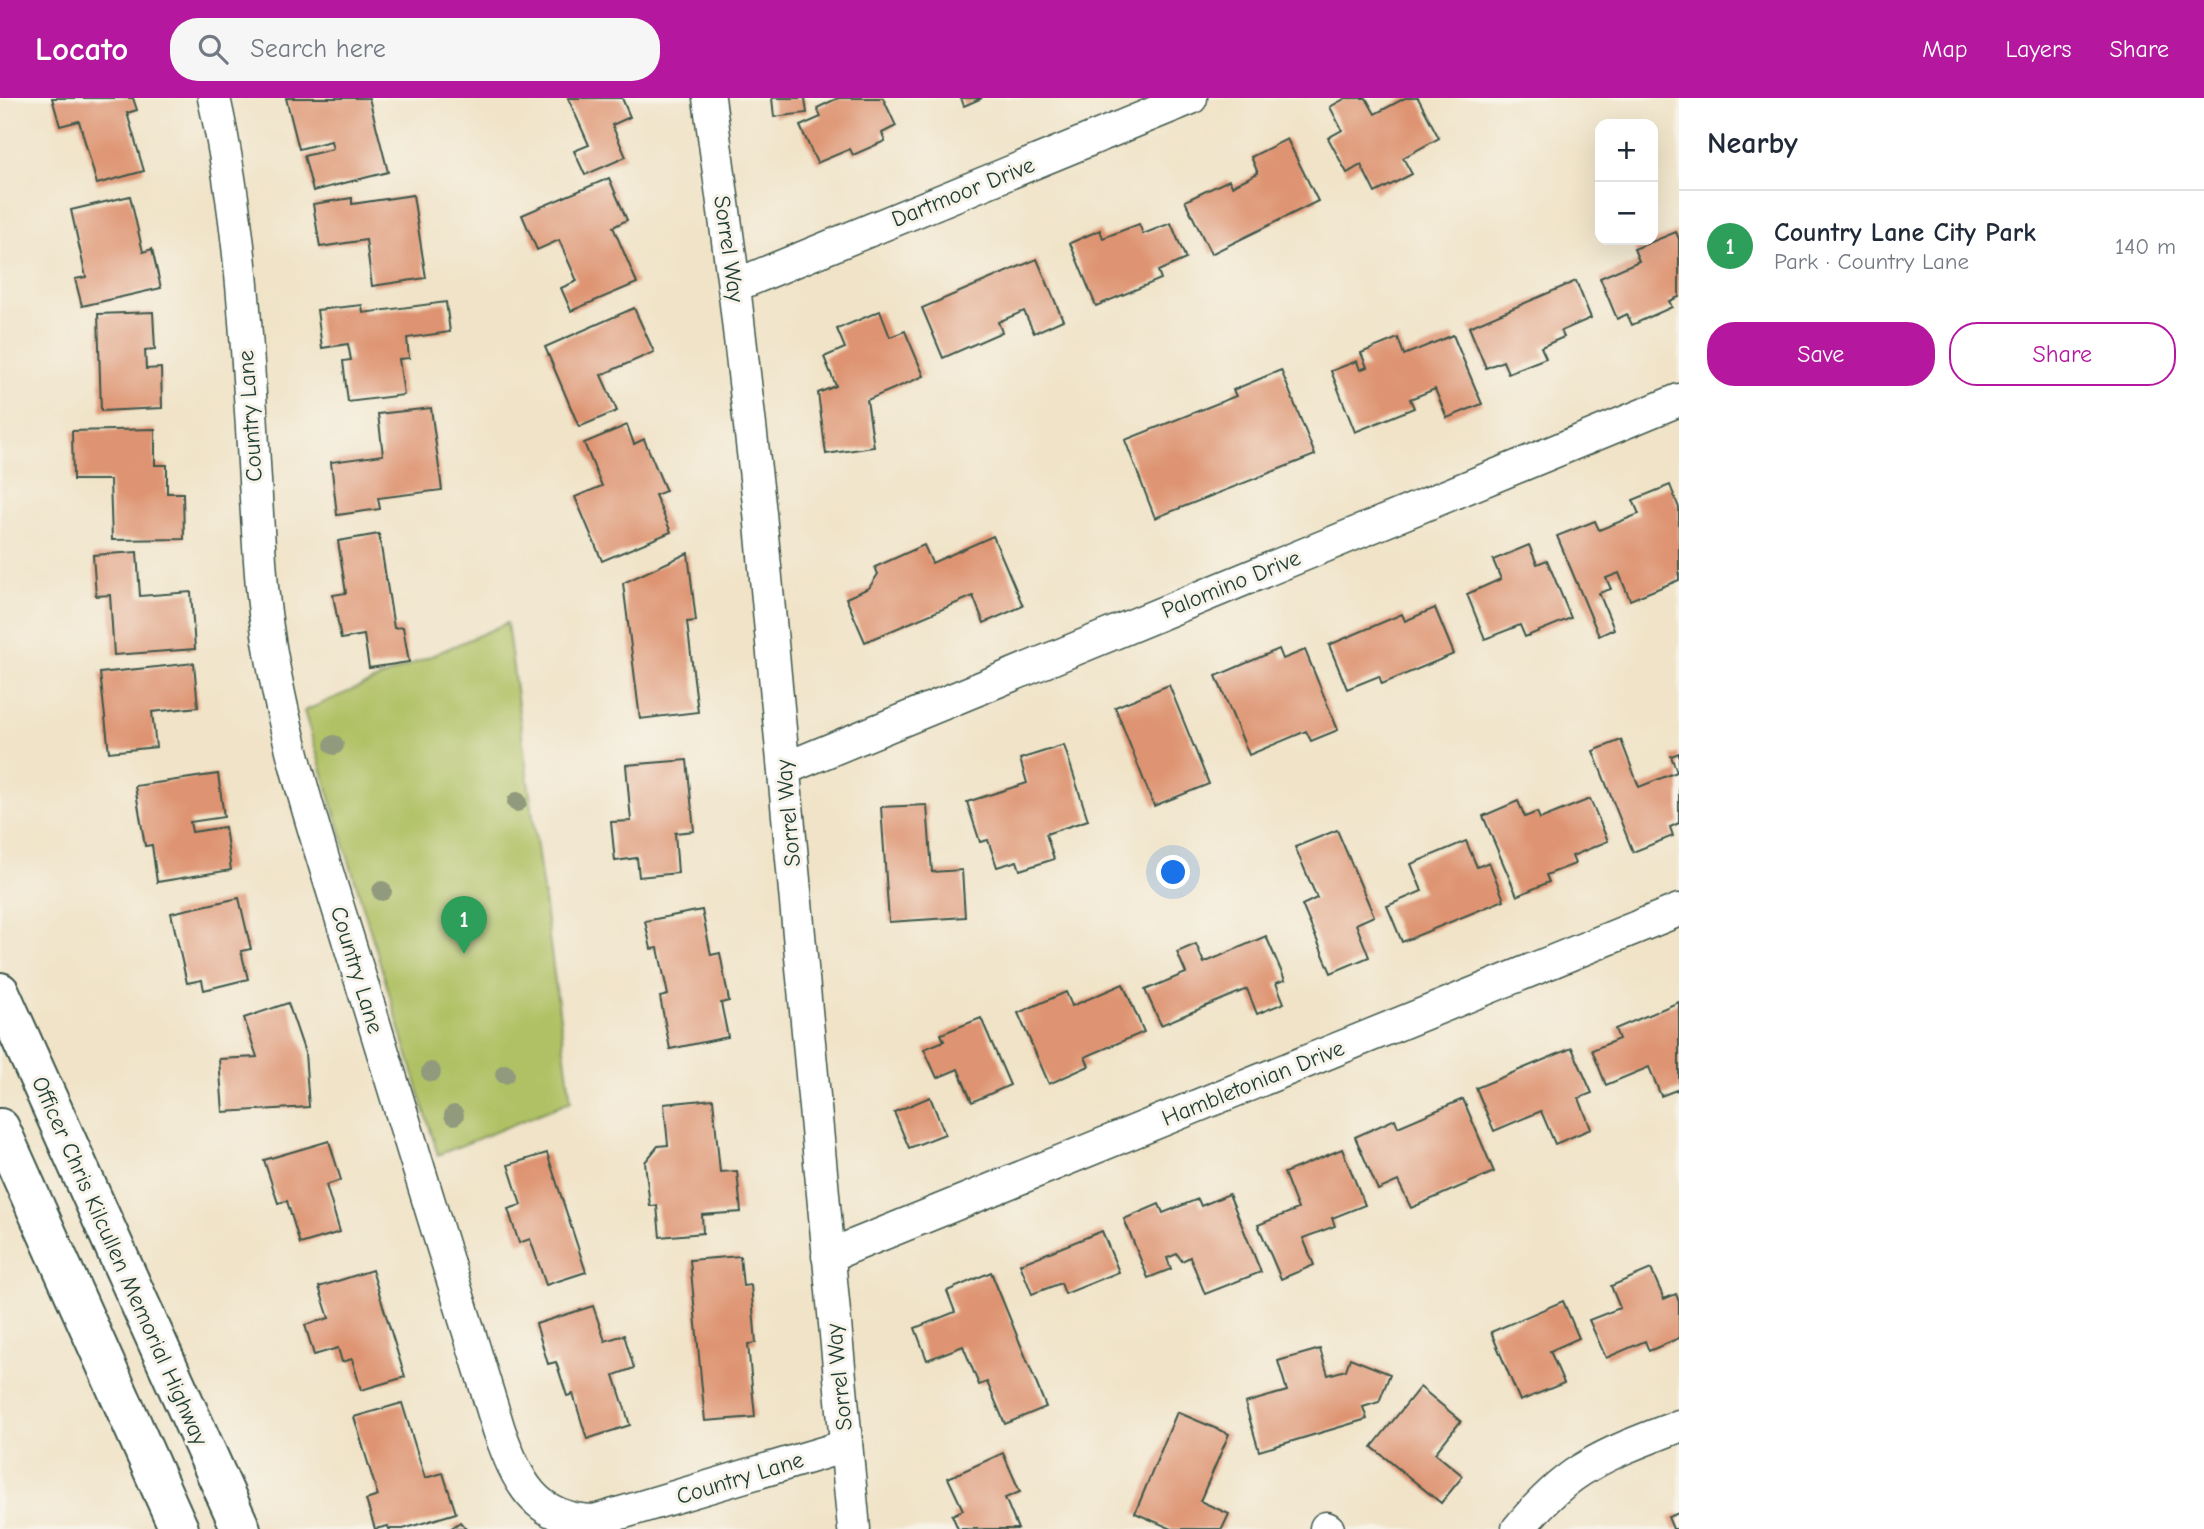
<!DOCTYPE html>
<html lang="en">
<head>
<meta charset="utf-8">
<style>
  body { margin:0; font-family:"Comic Neue",sans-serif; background:#f6f6f7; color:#1f2937 }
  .controls { position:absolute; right:21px; top:21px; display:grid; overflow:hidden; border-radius:14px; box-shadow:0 7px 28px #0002 }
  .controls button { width:63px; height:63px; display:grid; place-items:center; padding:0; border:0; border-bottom:2px solid #e0e1e3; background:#fff; color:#1f2937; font:35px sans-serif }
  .you { position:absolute; left:1174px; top:775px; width:24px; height:24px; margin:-18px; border:5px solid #fff; border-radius:50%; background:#1a73e8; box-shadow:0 0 0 10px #1a73e833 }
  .badge { display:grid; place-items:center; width:46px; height:46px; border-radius:50%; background:#b5179e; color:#fff; font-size:23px; font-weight:700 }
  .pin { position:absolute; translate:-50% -58px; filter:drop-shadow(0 2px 4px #0008) }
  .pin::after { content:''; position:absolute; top:37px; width:24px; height:21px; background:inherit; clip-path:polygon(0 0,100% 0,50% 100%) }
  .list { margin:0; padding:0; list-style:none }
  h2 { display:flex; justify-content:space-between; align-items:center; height:91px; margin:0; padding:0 28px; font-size:30px }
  h2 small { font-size:23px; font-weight:400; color:#747a83 }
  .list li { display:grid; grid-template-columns:46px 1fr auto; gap:21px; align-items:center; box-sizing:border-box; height:112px; padding:0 28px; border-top:2px solid #e0e1e3 }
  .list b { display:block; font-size:26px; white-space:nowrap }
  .list p { margin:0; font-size:23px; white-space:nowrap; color:#747a83 }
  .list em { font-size:23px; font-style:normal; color:#747a83 }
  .actions { display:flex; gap:14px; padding:21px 28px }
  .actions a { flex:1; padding:16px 0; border:2px solid #b5179e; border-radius:28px; text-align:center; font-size:24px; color:#b5179e }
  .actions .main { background:#b5179e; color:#fff }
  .icon { flex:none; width:38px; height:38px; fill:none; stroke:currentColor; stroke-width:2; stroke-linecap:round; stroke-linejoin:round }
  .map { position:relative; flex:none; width:1679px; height:1431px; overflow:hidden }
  header { display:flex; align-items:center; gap:42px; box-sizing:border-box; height:98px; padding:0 35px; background:#b5179e; color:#fff }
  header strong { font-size:33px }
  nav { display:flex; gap:38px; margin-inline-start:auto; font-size:24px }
  .search { width:490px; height:63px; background:#f6f6f7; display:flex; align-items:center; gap:18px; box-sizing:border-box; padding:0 24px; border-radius:28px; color:#747a83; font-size:26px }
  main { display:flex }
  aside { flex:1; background:#fff }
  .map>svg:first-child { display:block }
  .green { fill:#b0c165; stroke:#687f4c; stroke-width:2 }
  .building { fill:#de9472 }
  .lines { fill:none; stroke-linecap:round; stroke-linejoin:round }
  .minor-casing { stroke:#3e564a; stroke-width:35 }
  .motorway-casing { stroke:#3e564a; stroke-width:42 }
  .minor { stroke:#fff; stroke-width:32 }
  .motorway { stroke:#fff; stroke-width:38 }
  .tree { fill:#919a7d }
  .labels { text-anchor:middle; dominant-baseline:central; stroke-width:6; stroke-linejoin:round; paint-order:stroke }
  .street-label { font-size:23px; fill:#1f3d34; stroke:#f7f3e8 }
</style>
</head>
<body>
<header>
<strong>Locato</strong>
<div class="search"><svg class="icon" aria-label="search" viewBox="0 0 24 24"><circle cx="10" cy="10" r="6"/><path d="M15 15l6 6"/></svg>Search here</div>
<nav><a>Map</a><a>Layers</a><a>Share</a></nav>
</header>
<main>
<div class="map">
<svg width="1679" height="1431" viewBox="0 0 1679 1431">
  <rect width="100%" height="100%" fill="#f7f3e8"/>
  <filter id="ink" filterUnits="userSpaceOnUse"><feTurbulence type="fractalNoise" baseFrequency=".0143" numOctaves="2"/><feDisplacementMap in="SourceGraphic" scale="14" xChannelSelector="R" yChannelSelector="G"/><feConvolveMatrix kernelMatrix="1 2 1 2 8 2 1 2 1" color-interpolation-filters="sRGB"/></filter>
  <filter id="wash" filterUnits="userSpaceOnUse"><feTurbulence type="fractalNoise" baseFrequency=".00686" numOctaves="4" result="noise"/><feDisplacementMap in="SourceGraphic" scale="28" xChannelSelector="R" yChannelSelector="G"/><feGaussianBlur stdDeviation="1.57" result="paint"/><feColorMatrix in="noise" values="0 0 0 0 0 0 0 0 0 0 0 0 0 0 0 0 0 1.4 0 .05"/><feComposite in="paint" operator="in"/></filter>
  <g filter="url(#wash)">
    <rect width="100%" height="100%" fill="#f0e3c7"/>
    <path class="green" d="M507,525L571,1003L438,1057L304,613Z"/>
    <g id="blocks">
      <g class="building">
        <path d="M52,0H133L137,12L127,15L144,73L97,86L79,23L60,28Z"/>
        <path d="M286,0H369L388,74L313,93L304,58L333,51L331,43L299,51Z"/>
        <path d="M568,0H622L630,19L612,27L626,59L585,77L574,53L589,47Z"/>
        <path d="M772,0H805L807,15L774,19Z"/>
        <path d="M838,0H883L896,28L882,35L885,43L853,57L850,51L817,65L800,28L821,19L817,10Z"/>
        <path d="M961,0H982L964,8Z"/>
        <path d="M1346,0H1366L1375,16L1405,0H1418L1439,40L1403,60L1412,76L1375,95L1361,67L1347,75L1328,40L1342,32L1330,9Z"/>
        <path d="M1287,41L1318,103L1211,156L1185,103L1229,82L1232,88L1258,75L1251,59Z"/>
        <path d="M609,80L627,122L613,129L637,185L571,213L561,190L577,183L559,142L537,152L522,117Z"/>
        <path d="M413,97L426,180L372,188L366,142L320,149L313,106L352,100V106Z"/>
        <path d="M130,98L143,154L152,151L161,190L82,208L75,181L86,179L71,112Z"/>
        <path d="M1171,125L1186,161L1158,173L1161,181L1096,208L1070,145L1100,132L1103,140L1139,126L1143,136Z"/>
        <path d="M1676,134L1679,141V199L1669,203L1672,209L1632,227L1627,216L1617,221L1600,180L1639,163L1634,151Z"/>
        <path d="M1037,161L1063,222L1034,235L1024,213L998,224L1002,234L943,260L922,210Z"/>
        <path d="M1576,183L1591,220L1561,233L1564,239L1541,249L1546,260L1508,275L1503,263L1486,270L1469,229Z"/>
        <path d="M446,204L450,234L407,240L409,260L399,261L404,297L348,304L343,263L351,262L348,246L322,250L317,212L362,207L363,215Z"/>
        <path d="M634,210L654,254L601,277L617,313L579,329L545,249Z"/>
        <path d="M880,213L890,239L905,233L924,278L867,302L874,349L826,356L818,295L836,288L824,259L845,250L837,231Z"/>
        <path d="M153,214L155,251L145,252L146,271L161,270L162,310L101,313L98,216Z"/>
        <path d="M1453,237L1482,306L1447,320L1435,291L1410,301L1414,310L1355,334L1331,273L1357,263L1360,272L1367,269L1361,255L1398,240L1404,257Z"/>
        <path d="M1281,272L1315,357L1155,420L1125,342L1236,298L1233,292Z"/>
        <path d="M431,310L442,392L378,400L380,411L337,417L331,364L383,357L378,316Z"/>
        <path d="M627,327L634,346L644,341L666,393L655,397L671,434L602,463L575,399L602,388L584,345Z"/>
        <path d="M155,331V367H167V395H183L184,441L112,442L110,382H73L72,333Z"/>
        <path d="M1670,387L1679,410V482L1630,502L1619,475L1606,480L1611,491L1599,495L1614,531L1599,538L1557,438L1595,423L1599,432L1639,416L1633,402Z"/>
        <path d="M379,436L394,530L403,529L409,564L369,570L364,537L341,541L333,497L346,495L338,443Z"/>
        <path d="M993,438L1023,508L984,525L973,498L865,544L846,500L869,490L878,476L875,469L924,447L932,465Z"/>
        <path d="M1529,447L1537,466L1547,462L1571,520L1525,539L1520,527L1485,541L1467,496L1501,481L1493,462Z"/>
        <path d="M137,454L140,498L191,494L195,551L114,557L110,497L96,498L93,457Z"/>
        <path d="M688,455L696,523L687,524L698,614L640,621L623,485Z"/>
        <path d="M1435,510L1454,556L1382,586L1379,578L1347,591L1329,547L1402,516L1405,523Z"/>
        <path d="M1279,551L1283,561L1305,552L1338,632L1311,643L1306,633L1249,657L1216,578Z"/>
        <path d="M194,565L198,609L152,614L156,649L109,654L100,575Z"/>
        <path d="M1169,587L1209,686L1154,708L1115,609Z"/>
        <path d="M1621,642L1639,689L1677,674L1671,658L1679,655V725L1670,729L1673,738L1633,754L1593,653Z"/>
        <path d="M1064,647L1088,722L1046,736L1054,761L1020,772L1017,763L997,769L988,742L980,744L967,704L1027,685L1020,661Z"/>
        <path d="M687,662L694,733L675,735L678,775L639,779L637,760L615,763L611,724L631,723L626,667Z"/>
        <path d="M218,676L224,719L190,724L192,734L225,729L231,772L157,784L152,747L145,748L135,688Z"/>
        <path d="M1590,701L1608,743L1572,758L1575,766L1546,777L1549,784L1517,798L1483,718L1518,703L1525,719L1537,714L1540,721Z"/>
        <path d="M927,707L932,774L962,772L965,819L889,824L881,709Z"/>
        <path d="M1337,732L1374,818L1356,826L1369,859L1331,875L1302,807L1317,800L1295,749Z"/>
        <path d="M1466,743L1477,769L1489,764L1504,802L1402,844L1387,808L1422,793L1411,766Z"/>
        <path d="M239,800L251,851L241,853L248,881L204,892L202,882L187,885L171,815Z"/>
        <path d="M702,812L711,857L720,855L729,903L721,905L728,939L670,951L660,899L668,897L658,850L651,851L645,823Z"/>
        <path d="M1266,838L1285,882L1276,885L1284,905L1257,916L1247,891L1161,927L1145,892L1186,875L1177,854L1196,846L1204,865Z"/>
        <path d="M1123,886L1144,934L1085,959L1089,968L1049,986L1018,915L1066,894L1072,908Z"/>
        <path d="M1679,904V991L1661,998L1649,969L1606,987L1592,952L1619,941L1615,931Z"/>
        <path d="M288,905L305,955L309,1009L223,1014L219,961L257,959L244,920Z"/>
        <path d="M981,920L1010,987L972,1004L958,971L937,980L924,951L944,943L941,936Z"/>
        <path d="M1572,950L1592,995L1579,1000L1591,1031L1555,1046L1541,1013L1494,1033L1476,990Z"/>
        <path d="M930,999L945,1036L909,1050L894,1014Z"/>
        <path d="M713,1001L720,1074L737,1073L741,1114L702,1117L703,1135L660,1139L657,1108H650L645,1064L658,1048L668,1047L664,1006Z"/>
        <path d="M1463,1001L1494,1074L1411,1110L1398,1083L1378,1092L1355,1039L1395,1021L1398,1029Z"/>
        <path d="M329,1043L341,1082L326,1087L340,1134L300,1146L287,1103L278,1105L264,1062Z"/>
        <path d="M1342,1051L1365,1107L1332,1120L1335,1128L1303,1140L1314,1167L1281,1181L1258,1127L1298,1111L1284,1075Z"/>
        <path d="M547,1055L586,1174L546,1187L530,1141L519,1145L508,1111L521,1107L508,1067Z"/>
        <path d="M1229,1096L1261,1174L1205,1196L1190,1159L1182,1163L1177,1156L1167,1160L1171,1171L1148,1180L1124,1121L1159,1106L1163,1115L1198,1101L1201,1108Z"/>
        <path d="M1102,1133L1119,1174L1065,1196L1061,1185L1032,1196L1020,1166Z"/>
        <path d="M740,1158L743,1188L751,1187L756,1245L748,1246L755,1319L705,1323L690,1162Z"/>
        <path d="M1651,1171L1664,1201L1676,1196L1679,1204V1240L1649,1253L1645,1243L1606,1260L1589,1222L1620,1210L1611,1188Z"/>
        <path d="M372,1172L405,1279L361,1292L352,1261L342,1264L338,1250L314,1257L305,1227L329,1220L319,1189Z"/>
        <path d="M991,1174L1046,1309L1005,1326L987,1284L979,1287L963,1248L927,1262L915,1230L955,1214L947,1193Z"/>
        <path d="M1563,1203L1579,1240L1550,1253L1564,1285L1520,1303L1491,1234Z"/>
        <path d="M593,1208L605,1243L624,1237L634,1270L614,1277L630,1327L587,1341L573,1296L567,1298L556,1264L548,1266L536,1226Z"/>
        <path d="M1320,1251L1328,1277L1346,1272L1350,1260L1390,1276L1379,1304L1363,1309L1367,1321L1259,1353L1245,1305L1287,1293L1278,1263Z"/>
        <path d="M1420,1289L1461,1323L1435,1355L1463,1378L1441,1405L1372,1349Z"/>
        <path d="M402,1305L425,1380L443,1375L456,1415L403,1431H389L388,1428L375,1431L366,1402L378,1398L354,1319Z"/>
        <path d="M1177,1314L1229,1336L1200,1403L1229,1416L1222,1431H1172L1135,1415Z"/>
        <path d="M1003,1355L1020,1394L1005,1400L1018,1431H958L952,1417L963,1412L948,1380Z"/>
        <path d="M1679,1415V1431H1673L1668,1419Z"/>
        <path d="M460,1424L466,1431H450Z"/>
      </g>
    </g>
  </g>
  <g filter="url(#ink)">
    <use href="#blocks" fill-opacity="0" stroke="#3e564a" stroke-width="2"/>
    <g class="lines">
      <g class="minor-casing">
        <g id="minor">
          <path d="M214,0C250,160 249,327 262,489C275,620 318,745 357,870C404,1024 452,1178 499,1332C517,1382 534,1422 594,1423L846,1348"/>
          <path d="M709,0L734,188L760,415L854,1431"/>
          <path d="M734,188L1191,0"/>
          <path d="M784,671L1679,302"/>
          <path d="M828,1158L1679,812"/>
          <path d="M1326,1430L1328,1431"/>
          <path d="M1518,1431C1538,1407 1561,1383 1588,1368C1616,1351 1649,1340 1679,1328"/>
        </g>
      </g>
      <g class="motorway-casing">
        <g id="motorway">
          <path d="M0,894L241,1431"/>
          <path d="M0,1030L179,1431"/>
        </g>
      </g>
      <use href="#minor" class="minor"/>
      <use href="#motorway" class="motorway"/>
    </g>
    <g class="tree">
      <circle cx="334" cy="647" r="10"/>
      <circle cx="517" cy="704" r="10"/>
      <circle cx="382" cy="793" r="10"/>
      <circle cx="431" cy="974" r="10"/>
      <circle cx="505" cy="976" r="10"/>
      <circle cx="454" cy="1017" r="10"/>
    </g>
  </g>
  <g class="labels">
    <g class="street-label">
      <text transform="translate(963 94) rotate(-22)">Dartmoor Drive</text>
      <text transform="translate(729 151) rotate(82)">Sorrel Way</text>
      <text transform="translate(250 318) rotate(-94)">Country Lane</text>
      <text transform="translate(1231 486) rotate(-22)">Palomino Drive</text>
      <text transform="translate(788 715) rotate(-95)">Sorrel Way</text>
      <text transform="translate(357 872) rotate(73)">Country Lane</text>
      <text transform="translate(1253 985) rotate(-22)">Hambletonian Drive</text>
      <text transform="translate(120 1163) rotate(66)">Officer Chris Kilcullen Memorial Highway</text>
      <text transform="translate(839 1279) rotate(-96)">Sorrel Way</text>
      <text transform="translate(740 1380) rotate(-17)">Country Lane</text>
    </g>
  </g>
</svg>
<div class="controls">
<button>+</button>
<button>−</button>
</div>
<div class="you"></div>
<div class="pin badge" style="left:464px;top:856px;background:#2e9e5b">1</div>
</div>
<aside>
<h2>Nearby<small></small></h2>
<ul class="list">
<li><span class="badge" style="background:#2e9e5b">1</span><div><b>Country Lane City Park</b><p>Park · Country Lane</p></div><em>140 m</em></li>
</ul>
<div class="actions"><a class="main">Save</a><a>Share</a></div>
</aside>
</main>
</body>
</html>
